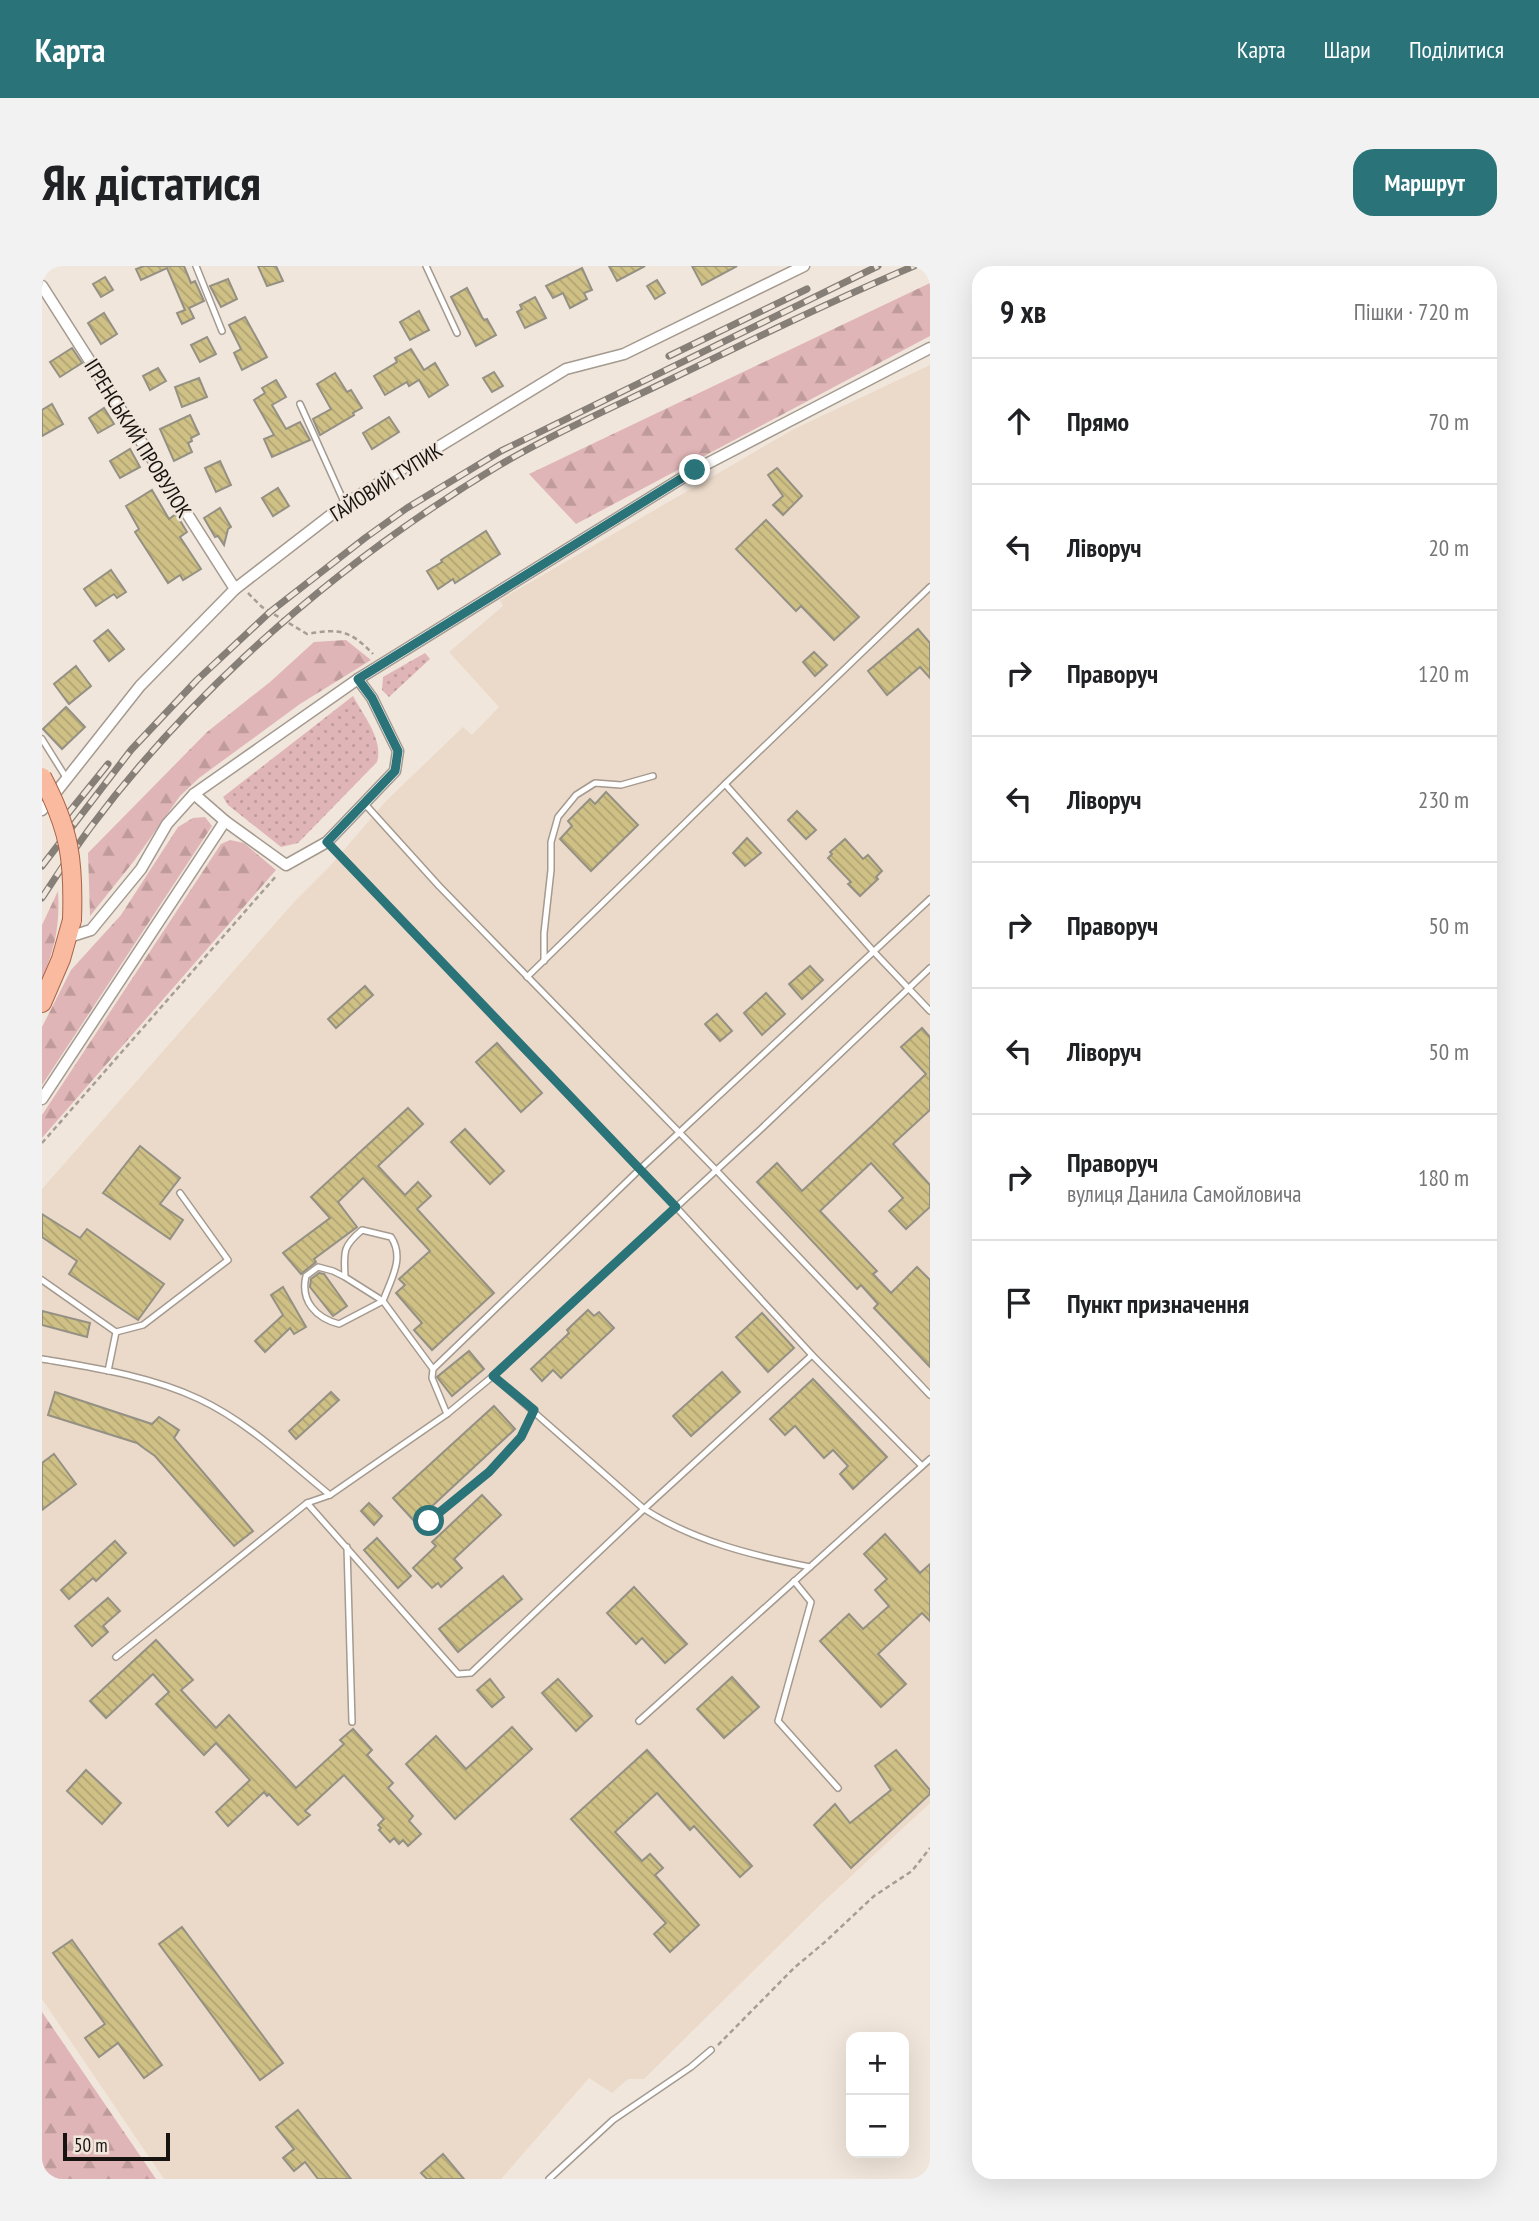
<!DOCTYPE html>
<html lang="uk">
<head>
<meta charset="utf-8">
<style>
  body { margin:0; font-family:"PT Sans Narrow",sans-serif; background:#f2f2f2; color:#202124 }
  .controls { position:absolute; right:21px; bottom:21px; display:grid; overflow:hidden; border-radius:14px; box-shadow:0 7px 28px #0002 }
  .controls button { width:63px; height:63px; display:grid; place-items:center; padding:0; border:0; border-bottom:2px solid #e0e0e0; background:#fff; color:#202124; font:35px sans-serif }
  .scale { position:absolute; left:21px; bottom:18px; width:107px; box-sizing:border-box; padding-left:7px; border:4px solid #171310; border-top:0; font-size:19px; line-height:24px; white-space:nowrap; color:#171310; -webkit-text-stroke:5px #f1e6db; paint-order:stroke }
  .stop { position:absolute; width:21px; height:21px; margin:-16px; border:5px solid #2a7379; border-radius:50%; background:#fff }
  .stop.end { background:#2a7379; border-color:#fff; box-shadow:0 2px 7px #0008 }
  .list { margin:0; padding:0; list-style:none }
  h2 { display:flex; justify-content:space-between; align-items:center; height:91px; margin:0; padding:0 28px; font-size:30px }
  h2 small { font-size:23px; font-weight:400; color:#757577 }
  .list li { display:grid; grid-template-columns:46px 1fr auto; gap:21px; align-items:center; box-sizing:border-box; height:126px; padding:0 28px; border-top:2px solid #e0e0e0 }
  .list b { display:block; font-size:26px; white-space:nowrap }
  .list p { margin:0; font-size:23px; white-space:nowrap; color:#757577 }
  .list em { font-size:23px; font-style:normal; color:#757577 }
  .icon { flex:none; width:38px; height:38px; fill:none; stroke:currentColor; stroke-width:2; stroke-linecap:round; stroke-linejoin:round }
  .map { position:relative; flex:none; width:888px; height:1913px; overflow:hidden; border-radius:21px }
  header { display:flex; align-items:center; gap:42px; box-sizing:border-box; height:98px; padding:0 35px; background:#2a7379; color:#fff }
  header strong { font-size:33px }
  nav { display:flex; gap:38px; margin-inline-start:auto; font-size:24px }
  .intro { display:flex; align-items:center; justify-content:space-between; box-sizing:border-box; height:168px; padding:0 42px }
  h1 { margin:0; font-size:49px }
  .button { padding:18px 32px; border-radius:21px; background:#2a7379; color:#fff; font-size:24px; font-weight:700 }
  main { display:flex; gap:42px; padding:0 42px }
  aside { flex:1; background:#fff; border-radius:21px; box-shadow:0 7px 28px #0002 }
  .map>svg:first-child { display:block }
  .built { fill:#ebdac9 }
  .grass { fill:url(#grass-dots) }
  .forest { fill:url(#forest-firs) }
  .building { fill:url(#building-back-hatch); stroke:#949184; stroke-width:2 }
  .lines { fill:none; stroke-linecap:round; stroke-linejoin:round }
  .service-casing { stroke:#a49a8f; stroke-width:8 }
  .minor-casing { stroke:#a49a8f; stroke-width:13 }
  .primary-casing { stroke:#a96245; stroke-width:20 }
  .path { stroke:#a69d95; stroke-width:2.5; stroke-dasharray:5 3.5; stroke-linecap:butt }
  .service { stroke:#fff; stroke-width:5 }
  .minor { stroke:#fff; stroke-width:10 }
  .primary { stroke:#fabaa0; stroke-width:18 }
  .rail-casing { stroke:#867f78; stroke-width:7 }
  .rail { stroke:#f1e6db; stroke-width:4.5; stroke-dasharray:13; stroke-linecap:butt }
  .primary-bridge-casing { stroke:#a96245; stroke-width:20; stroke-linecap:butt }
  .primary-bridge { stroke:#fabaa0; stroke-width:18 }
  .route { stroke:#2a7379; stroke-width:9 }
  .labels { text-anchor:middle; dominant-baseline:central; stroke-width:5; stroke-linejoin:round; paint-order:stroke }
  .street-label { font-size:21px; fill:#171310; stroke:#f1e6db }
</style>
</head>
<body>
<header>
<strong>Карта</strong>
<nav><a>Карта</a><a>Шари</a><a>Поділитися</a></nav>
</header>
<div class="intro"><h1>Як дістатися</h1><a class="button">Маршрут</a></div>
<main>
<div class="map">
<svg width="888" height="1913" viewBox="0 0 888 1913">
  <defs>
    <pattern id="grass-dots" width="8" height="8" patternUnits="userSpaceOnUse" patternTransform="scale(1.75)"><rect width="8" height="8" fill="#e0b5b7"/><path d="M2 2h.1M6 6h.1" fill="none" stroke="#bf9b9c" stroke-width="1.8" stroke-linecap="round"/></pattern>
    <pattern id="forest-firs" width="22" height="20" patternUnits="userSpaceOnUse" patternTransform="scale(1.75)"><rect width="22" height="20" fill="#e0b5b7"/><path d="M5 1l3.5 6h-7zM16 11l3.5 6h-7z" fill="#bf9b9c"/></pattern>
    <pattern id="building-back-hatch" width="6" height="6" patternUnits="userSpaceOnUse" patternTransform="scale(1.75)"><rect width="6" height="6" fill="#cfc085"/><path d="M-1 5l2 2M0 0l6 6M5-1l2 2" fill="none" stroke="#b1a472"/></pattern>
  </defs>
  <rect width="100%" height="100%" fill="#f1e6db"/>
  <path class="built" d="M888,99V1537L779,1638L602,1813H586L570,1827L547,1812L459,1913H122L0,1733V923L252,636L288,600L344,535L421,461L430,469L457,441L407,386L461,340L458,334L752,163Z"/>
  <g class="grass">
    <path d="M383,387L388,393L347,431L340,424L341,411Z"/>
    <path d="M311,430C321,449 342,474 335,496L256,577L239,581L186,539L181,531Z"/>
  </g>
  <g class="forest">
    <path d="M888,17V70L534,258L487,208Z"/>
    <path d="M304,374L329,394L258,438L157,512L138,530L92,595L48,650L46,587L165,466L228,416L272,376Z"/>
    <path d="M163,551L170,560L0,819V761L29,704L79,649L136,561L151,552Z"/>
    <path d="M188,574L202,577L234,604L0,872V849L179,578Z"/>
    <path d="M16,625C18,660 13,681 0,713V659Z"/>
    <path d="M0,1746L114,1913H0Z"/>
  </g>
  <g class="building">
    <path d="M102,0H142L149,17L153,15L162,35L147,42L152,52L140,58L135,47L143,44L125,2L99,14L94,3Z"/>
    <path d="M216,0H234L241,15L225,20Z"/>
    <path d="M567,0H603L575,15Z"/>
    <path d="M650,0H695L660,19Z"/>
    <path d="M540,2L550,24L542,27L545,33L528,42L521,27L511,32L504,20Z"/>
    <path d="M63,11L71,24L59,31L51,18Z"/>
    <path d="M186,13L195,33L179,41L168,20Z"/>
    <path d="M615,14L623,27L613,33L605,20Z"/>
    <path d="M425,22L440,51L442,54L445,53L454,69L434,80L409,31Z"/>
    <path d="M493,31L504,52L483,62L475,46L480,43L478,39Z"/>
    <path d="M377,45L387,64L368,74L358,56Z"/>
    <path d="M62,47L75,68L59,78L46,57Z"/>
    <path d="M203,51L225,91L200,104L192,87L199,83L187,59Z"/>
    <path d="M165,71L174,88L158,96L149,79Z"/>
    <path d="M30,82L40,97L18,111L8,96Z"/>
    <path d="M369,83L382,104L393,97L406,119L387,131L377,114L367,120L365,116L343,129L332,110L355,96L353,92Z"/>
    <path d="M116,102L124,115L108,124L101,110Z"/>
    <path d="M452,106L461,120L450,126L441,112Z"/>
    <path d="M293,107L305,126L309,124L320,142L311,147L312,149L278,169L271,153L289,143L275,118Z"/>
    <path d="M157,112L165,131L140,141L133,121Z"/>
    <path d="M234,114L244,131L230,139L244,163L258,156L268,174L230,191L222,173L232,169L212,134L223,127L220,122Z"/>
    <path d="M10,138L21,158L0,170V144Z"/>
    <path d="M62,142L72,158L56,167L47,152Z"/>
    <path d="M148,149L157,168L149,172L150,175L146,177L150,186L132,195L118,163Z"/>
    <path d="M347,151L357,166L330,183L321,167Z"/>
    <path d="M88,183L98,201L78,212L68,195Z"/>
    <path d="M178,195L189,219L174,226L163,202Z"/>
    <path d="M735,202L760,230L741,249L731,239L741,230L726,209Z"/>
    <path d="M236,222L247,240L231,250L220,232Z"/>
    <path d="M110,224L127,253L134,248L145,266L138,271L159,303L141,314L138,309L126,317L93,266L97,263L84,240Z"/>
    <path d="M178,242L189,261L186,263L182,279L176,270L173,271L162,252Z"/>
    <path d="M724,254L817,351L792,374L759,340L754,345L694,283Z"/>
    <path d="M444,265L458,288L413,317L411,313L396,323L385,305L400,296L399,294Z"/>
    <path d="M69,304L84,326L75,332L72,328L54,340L42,323Z"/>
    <path d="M876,363L888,377V412L878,401L845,429L826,405Z"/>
    <path d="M66,364L82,383L67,395L52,375Z"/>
    <path d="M772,386L785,399L773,410L761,396Z"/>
    <path d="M34,400L49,420L27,438L12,418Z"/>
    <path d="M24,441L43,461L20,483L1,463Z"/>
    <path d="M564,526L596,559L549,605L518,573L530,560L526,555L548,533L553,538Z"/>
    <path d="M755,545L774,564L764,573L746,554Z"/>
    <path d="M705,572L719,587L703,600L691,587Z"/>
    <path d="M803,573L821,593L826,589L840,605L834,611L836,613L818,630L806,618L809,616L786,592L790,588L788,586Z"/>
    <path d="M768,700L781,714L760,733L747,718Z"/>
    <path d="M323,720L331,729L294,762L286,753Z"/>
    <path d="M724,727L743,748L720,769L702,747Z"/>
    <path d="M675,748L690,765L678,775L663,758Z"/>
    <path d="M880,762L888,771V844L851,878L888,919V941L864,963L847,945L861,932L829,897L778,945L835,1005L831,1008L849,1027L875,1001L888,1014V1101L832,1042L836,1038L819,1019L815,1023L715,916L735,897L760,925L832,858L884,808L859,781Z"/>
    <path d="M455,777L500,827L479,846L434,796Z"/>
    <path d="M366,842L381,858L336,900L363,929L376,916L389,930L375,943L452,1027L390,1084L372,1064L380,1057L354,1027L363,1019L357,1013L388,985L321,912L296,936L315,961L272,993L274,996L259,1008L241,987L288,952L269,931Z"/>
    <path d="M423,863L462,905L448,918L409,876Z"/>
    <path d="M98,880L138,912L118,938L141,954L128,973L61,927Z"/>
    <path d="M0,948L38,972L45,963L122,1018L96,1054L27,1008L35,995L0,971Z"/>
    <path d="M277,1007L282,1008L305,1040L291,1050L268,1021L269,1013Z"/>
    <path d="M241,1021L264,1061L252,1068L248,1062L223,1086L213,1075L241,1049L229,1029Z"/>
    <path d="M546,1044L552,1050L557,1046L572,1062L519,1112L511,1104L500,1115L489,1103L527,1067L525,1064Z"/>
    <path d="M0,1045L48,1057L45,1071L0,1059Z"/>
    <path d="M720,1047L752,1082L726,1106L694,1071Z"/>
    <path d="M427,1085L442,1103L410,1130L395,1111Z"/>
    <path d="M680,1106L698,1126L649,1170L631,1150Z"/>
    <path d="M771,1113L845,1191L811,1223L798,1208L806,1200L791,1184L782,1192L753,1160L743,1169L728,1153Z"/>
    <path d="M13,1126L110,1158L117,1151L137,1164L132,1172L211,1265L192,1280L113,1190L103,1183L95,1177L6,1149Z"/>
    <path d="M289,1126L297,1134L254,1173L247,1165Z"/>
    <path d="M452,1140L473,1163L373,1256L351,1232Z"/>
    <path d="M12,1188L34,1218L0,1244V1197Z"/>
    <path d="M440,1229L459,1249L412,1293L420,1302L399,1321L396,1317L390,1322L371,1302L394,1280L390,1276Z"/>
    <path d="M327,1237L340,1250L332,1259L319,1245Z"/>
    <path d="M843,1268L878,1307L888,1298V1355L880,1347L836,1388L864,1418L839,1441L778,1375L807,1348L821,1363L847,1340L833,1324L845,1313L822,1288Z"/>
    <path d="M335,1272L369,1310L356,1322L322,1284Z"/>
    <path d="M73,1275L84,1287L54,1315L51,1312L27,1333L19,1324Z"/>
    <path d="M461,1310L480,1333L416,1386L397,1363Z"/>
    <path d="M592,1321L645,1378L623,1397L600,1372L594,1378L565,1347Z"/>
    <path d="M66,1332L78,1345L61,1360L66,1366L50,1380L33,1360Z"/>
    <path d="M114,1374L151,1414L139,1424L174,1462L187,1449L254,1522L302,1478L298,1474L311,1463L330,1484L325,1489L351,1517L346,1522L371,1550L367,1555L379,1568L366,1580L361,1574L357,1578L352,1572L348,1576L337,1564L339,1562L336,1559L342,1553L302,1509L263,1545L268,1549L256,1559L227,1528L225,1530L222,1526L186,1560L174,1546L208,1514L174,1477L162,1489L114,1438L127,1426L111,1408L64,1452L48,1435Z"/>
    <path d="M690,1411L717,1441L682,1472L655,1443Z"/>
    <path d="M448,1413L462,1431L450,1441L435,1424Z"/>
    <path d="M516,1413L550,1450L534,1465L500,1427Z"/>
    <path d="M470,1461L490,1483L413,1553L364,1498L394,1470L424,1503Z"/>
    <path d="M605,1484L710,1600L698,1611L652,1560L648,1564L615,1527L573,1566L600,1595L608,1588L621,1602L613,1609L657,1659L628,1686L612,1668L624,1657L529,1553Z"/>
    <path d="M854,1484L888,1524V1528L809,1602L772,1559L793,1538L808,1557L849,1524L833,1500Z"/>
    <path d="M44,1504L79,1537L60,1558L25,1525Z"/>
    <path d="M140,1661L241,1797L218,1814L117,1678Z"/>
    <path d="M30,1674L120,1799L102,1812L76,1777L57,1791L43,1772L63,1758L11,1687Z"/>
    <path d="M256,1844L309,1913H276L263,1896L252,1905L241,1892L252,1883L234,1861Z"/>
    <path d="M401,1888L422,1913H385L379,1907Z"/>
  </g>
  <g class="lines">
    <g class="service-casing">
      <g id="service">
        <path d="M154,0L180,65"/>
        <path d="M384,0L415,67"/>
        <path d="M258,138L303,238"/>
        <path d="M888,321L683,518L832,686L888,745"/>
        <path d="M0,473L25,513"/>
        <path d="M322,537L397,620L673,903L888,1129"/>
        <path d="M285,576L634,941L770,1089L880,1200"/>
        <path d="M502,695V667L509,604V576L516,551L534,529L553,517L579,519L611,510"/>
        <path d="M485,711L683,518"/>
        <path d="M303,1011L291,1005L276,1001L264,1010C258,1035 274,1052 297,1058L341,1035L303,1011C302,986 300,981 320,964L349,971C363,992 349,1013 341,1035L391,1103"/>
        <path d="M0,1014L74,1066L66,1105"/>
        <path d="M74,1066L101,1059L186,994L138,927"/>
        <path d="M0,1093C53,1102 108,1110 157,1133C206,1156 246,1195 288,1229"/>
        <path d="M451,1110L602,1243C652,1275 709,1289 768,1301"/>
        <path d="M405,1148L390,1112L391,1103L598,903L888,633"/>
        <path d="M265,1237L416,1408L429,1407L602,1243L770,1089"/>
        <path d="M387,1255L447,1206L479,1171L492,1144"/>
        <path d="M305,1281L310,1456"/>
        <path d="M752,1315L769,1336L736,1455L796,1522"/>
        <path d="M74,1391L265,1237L288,1229L405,1148L451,1110L719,863L888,702"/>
        <path d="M597,1455L888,1193"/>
        <path d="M507,1913L571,1854L649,1801L669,1784"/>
      </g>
    </g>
    <g class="minor-casing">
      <g id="minor">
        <path d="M0,20L193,323"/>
        <path d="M0,544L98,420L193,323L303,238L524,103L582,88L762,0"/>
        <path d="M183,555L244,599L285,576L353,505L356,485L330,432L316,413"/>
        <path d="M27,671L49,664L99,603L125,558L152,528L316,413L653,204L888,82"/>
        <path d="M0,833L183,555L152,528"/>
      </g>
    </g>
    <g class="primary-casing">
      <path id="primary" d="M0,737L19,693L30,654"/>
    </g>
    <g class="path">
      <path d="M206,327L220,341L265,368C297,362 308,364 331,388"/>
      <path d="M0,877L235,609"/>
      <path d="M676,1779L752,1702L783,1676L832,1630L870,1605L888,1582"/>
    </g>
    <use href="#service" class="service"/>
    <use href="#minor" class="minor"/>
    <use href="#primary" class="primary"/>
    <g class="rail-casing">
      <g id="rail">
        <path d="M627,90L765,23"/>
        <path d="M24,550L66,498"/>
        <path d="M0,600L89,484L155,414L228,346L323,272L365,242L459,185L836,0"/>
        <path d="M0,632C110,457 280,306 456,200C509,169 567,143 623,116C705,76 787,36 872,0"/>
      </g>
    </g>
    <use href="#rail" class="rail"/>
    <g class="primary-bridge-casing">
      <path id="primary-bridge" d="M0,511C28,564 32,595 30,654"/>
    </g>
    <use href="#primary-bridge" class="primary-bridge"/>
  </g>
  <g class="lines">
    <path class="route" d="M387,1255L447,1206L479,1171L492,1144L451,1110L634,941L285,576L353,505L356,485L330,432L316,413L653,204"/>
  </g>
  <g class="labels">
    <g class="street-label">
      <text transform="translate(96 172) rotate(58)">ІГРЕНСЬКИЙ ПРОВУЛОК</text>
      <text transform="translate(344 216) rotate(-32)">ГАЙОВИЙ ТУПИК</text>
    </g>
  </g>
</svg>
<div class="controls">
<button>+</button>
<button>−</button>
</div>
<div class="scale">50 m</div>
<div class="stop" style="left:387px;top:1255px"></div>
<div class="stop end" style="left:653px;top:204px"></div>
</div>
<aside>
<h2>9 хв<small>Пішки · 720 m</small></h2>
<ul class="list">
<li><svg class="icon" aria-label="ahead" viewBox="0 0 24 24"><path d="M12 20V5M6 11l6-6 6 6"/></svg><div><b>Прямо</b></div><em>70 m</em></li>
<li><svg class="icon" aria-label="left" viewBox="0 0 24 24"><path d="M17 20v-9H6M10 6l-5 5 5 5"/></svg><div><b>Ліворуч</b></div><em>20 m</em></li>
<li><svg class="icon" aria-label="right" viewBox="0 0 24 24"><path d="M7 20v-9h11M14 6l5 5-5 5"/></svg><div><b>Праворуч</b></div><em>120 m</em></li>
<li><svg class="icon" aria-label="left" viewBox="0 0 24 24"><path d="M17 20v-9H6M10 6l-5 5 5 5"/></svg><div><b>Ліворуч</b></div><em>230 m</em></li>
<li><svg class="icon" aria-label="right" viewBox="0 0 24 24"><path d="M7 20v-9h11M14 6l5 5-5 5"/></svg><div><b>Праворуч</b></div><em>50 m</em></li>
<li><svg class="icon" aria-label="left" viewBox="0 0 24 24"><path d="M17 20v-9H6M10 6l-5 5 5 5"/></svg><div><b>Ліворуч</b></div><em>50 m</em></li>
<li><svg class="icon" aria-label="right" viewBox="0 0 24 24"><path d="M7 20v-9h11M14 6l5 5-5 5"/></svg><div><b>Праворуч</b><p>вулиця Данила Самойловича</p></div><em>180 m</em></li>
<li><svg class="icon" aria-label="arrive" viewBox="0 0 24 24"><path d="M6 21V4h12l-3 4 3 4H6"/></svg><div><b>Пункт призначення</b></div></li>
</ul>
</aside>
</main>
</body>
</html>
